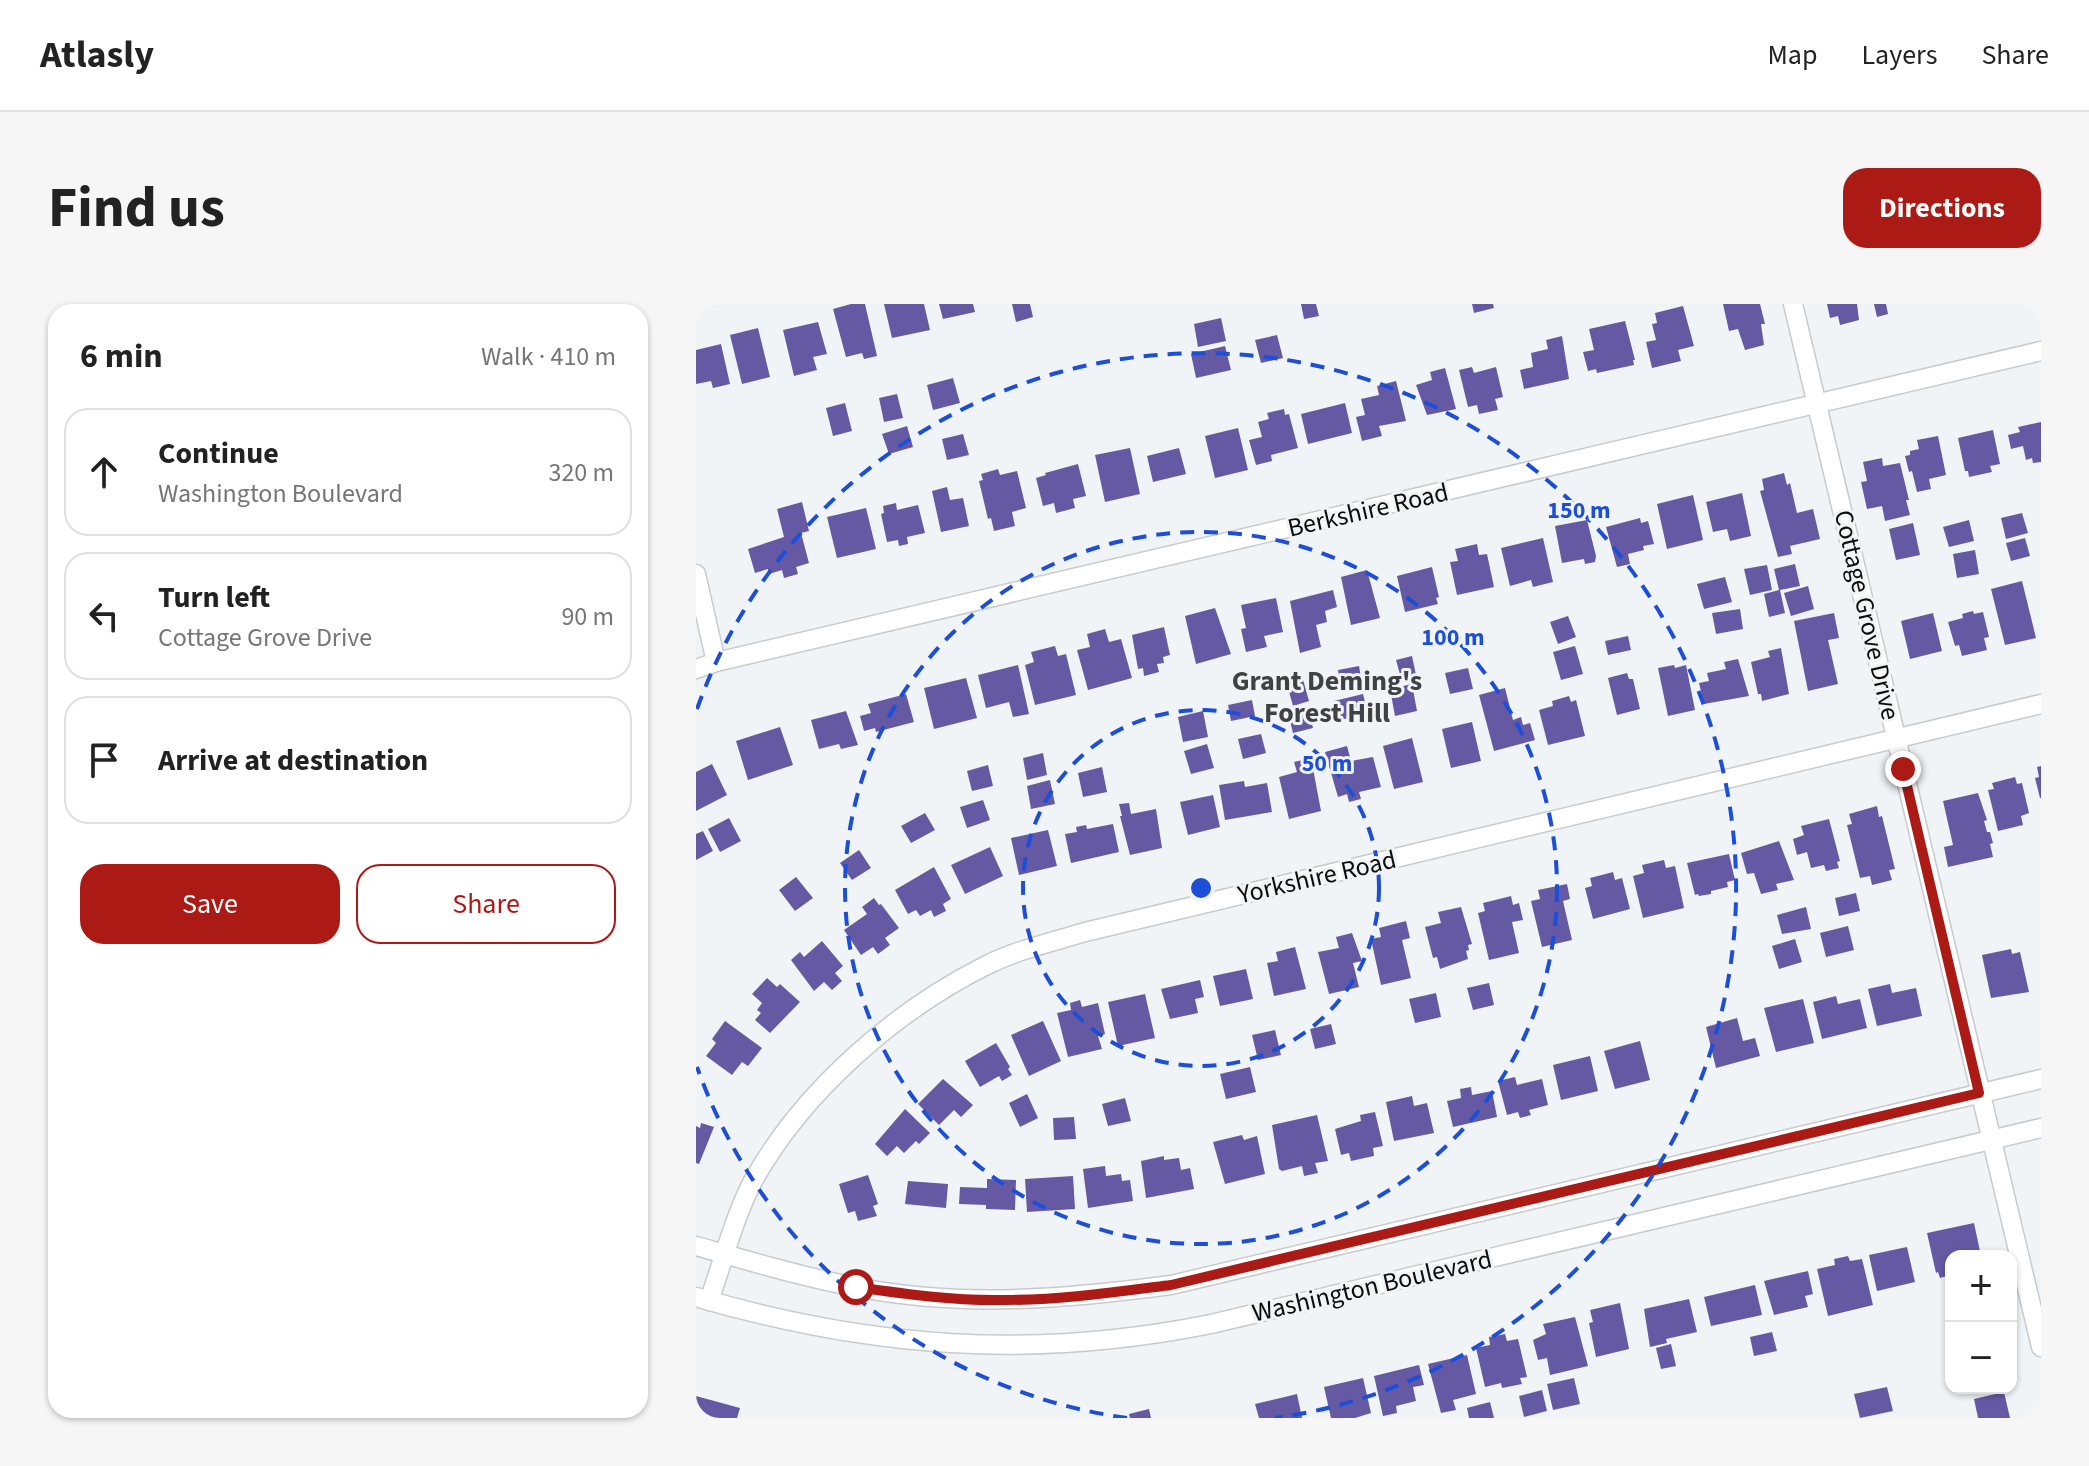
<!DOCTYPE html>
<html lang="en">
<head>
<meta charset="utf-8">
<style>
  body { margin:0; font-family:"Source Sans 3",sans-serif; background:#f6f6f6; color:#222 }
  .controls { position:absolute; right:24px; bottom:24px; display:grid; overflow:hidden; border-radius:16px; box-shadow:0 2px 6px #0004 }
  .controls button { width:72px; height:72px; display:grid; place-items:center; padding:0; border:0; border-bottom:2px solid #e0e0e0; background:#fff; color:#222; font:40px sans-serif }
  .stop { position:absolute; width:24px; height:24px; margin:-18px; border:6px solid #ab1a15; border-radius:50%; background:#fff }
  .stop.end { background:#ab1a15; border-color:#fff; box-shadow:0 2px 8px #0008 }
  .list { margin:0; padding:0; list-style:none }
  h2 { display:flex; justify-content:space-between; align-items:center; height:104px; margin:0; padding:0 32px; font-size:34px }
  h2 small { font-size:26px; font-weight:400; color:#767676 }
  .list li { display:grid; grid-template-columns:52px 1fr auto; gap:24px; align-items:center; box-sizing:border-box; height:128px; margin:0 16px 16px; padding:0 16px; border:2px solid #e0e0e0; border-radius:24px }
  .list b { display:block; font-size:30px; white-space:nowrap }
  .list p { margin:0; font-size:26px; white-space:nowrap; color:#767676 }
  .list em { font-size:26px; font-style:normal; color:#767676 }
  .actions { display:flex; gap:16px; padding:24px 32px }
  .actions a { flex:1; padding:18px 0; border:2px solid #ab1a15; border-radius:24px; text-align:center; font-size:28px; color:#ab1a15 }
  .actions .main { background:#ab1a15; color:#fff }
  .icon { flex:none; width:44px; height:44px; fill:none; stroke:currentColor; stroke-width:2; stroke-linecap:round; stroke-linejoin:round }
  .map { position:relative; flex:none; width:1345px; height:1114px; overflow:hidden; border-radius:24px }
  header { display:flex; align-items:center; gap:48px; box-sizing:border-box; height:112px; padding:0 40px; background:#fff; border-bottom:2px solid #e0e0e0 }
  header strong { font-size:38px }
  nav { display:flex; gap:44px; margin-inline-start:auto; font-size:28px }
  .intro { display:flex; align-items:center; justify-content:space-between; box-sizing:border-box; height:192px; padding:0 48px }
  h1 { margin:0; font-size:56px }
  .button { padding:20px 36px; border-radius:24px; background:#ab1a15; color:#fff; font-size:28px; font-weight:700 }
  main { display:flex; gap:48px; padding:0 48px }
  aside { flex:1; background:#fff; border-radius:24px; box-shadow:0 2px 6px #0004 }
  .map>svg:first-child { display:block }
  .building { fill:#6659a4 }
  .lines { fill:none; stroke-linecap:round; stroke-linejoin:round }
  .street-casing { stroke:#c8cbcd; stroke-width:21 }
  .street { stroke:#fff; stroke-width:18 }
  .route { stroke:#ab1a15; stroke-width:10 }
  .ring { fill:none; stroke:#1d4ed8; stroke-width:4; stroke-dasharray:14 10 }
  .labels { text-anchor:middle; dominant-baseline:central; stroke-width:6; stroke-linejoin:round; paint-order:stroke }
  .street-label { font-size:26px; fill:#0b0c0c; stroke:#f1f4f6 }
  .neighbourhood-label { font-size:28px; font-weight:bold; fill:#3f4143; stroke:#f1f4f6 }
  .centre { fill:#1d4ed8; stroke:#f1f4f6; stroke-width:4 }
  .ring-label { font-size:24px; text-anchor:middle; font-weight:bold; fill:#1d4ed8; stroke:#f1f4f6; stroke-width:6; stroke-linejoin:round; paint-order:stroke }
</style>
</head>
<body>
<header>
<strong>Atlasly</strong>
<nav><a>Map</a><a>Layers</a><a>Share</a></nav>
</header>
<div class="intro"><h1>Find us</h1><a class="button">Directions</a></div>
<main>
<aside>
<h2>6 min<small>Walk · 410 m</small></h2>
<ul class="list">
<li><svg class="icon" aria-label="ahead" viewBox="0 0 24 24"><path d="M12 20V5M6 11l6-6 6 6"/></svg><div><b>Continue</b><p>Washington Boulevard</p></div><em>320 m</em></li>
<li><svg class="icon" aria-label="left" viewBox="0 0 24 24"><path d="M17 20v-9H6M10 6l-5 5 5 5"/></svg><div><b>Turn left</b><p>Cottage Grove Drive</p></div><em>90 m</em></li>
<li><svg class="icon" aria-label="arrive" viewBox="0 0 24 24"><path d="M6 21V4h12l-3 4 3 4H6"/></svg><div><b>Arrive at destination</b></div></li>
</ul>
<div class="actions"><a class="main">Save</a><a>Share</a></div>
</aside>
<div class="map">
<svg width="1345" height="1114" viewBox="0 0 1345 1114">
  <rect width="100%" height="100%" fill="#f1f4f6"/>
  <g class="building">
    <path d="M155,0H169L181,52L168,55L166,49L150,53L137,5Z"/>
    <path d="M188,0H228L234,26L196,34Z"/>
    <path d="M243,0H277L279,8L247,15Z"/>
    <path d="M316,0H334L337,13L320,18Z"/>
    <path d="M605,0H620L623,12L608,15Z"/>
    <path d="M776,0H797L798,4L778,9Z"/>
    <path d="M1027,0H1064L1069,20H1065L1068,41L1049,46L1042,25L1033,27Z"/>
    <path d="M1131,0H1161L1163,16L1144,21L1142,12L1134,14Z"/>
    <path d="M1178,0H1190L1192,10L1181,13Z"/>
    <path d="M987,2L998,42L982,46L985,57L956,64L950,38L960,36L956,20L961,19L959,9Z"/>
    <path d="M525,14L530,37L502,43L498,20Z"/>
    <path d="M929,17L939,56H937L938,61L901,69L900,65L892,67L887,48L898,46L893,25Z"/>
    <path d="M122,18L131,50L117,53L121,66L98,72L87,26Z"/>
    <path d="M62,24L74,73L46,80L34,31Z"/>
    <path d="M581,31L587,54L565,59L559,36Z"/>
    <path d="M866,32L873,75L828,85L824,66L837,63L835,49L852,45L850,36Z"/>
    <path d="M25,40L34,80L17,84L15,77L0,80V46Z"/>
    <path d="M529,42L535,66L500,74L495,50Z"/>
    <path d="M776,63L778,69L800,63L807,93L799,95L802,106L783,110L781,101L772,103L763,66Z"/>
    <path d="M749,64L760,105L731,111L720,81L736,76L734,68Z"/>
    <path d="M257,74L264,99L237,106L231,81Z"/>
    <path d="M700,77L710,117L683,122L686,132L666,137L660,113L669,111L665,95L683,91L681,82Z"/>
    <path d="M201,90L207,114L188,118L183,94Z"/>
    <path d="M149,99L156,127L137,132L130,104Z"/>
    <path d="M649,99L656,129L612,140L605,110Z"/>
    <path d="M588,105L589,111L593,110L602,144L575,151L576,157L560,161L553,136L566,133L562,118L573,115L571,109Z"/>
    <path d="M1345,118V158L1337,159L1336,154L1330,156L1327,142L1315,145L1312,131L1324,128L1322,123Z"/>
    <path d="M211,122L217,143L193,150L186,130Z"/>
    <path d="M542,124L552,166L519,174L509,132Z"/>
    <path d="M1297,126L1304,160L1294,162L1296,168L1273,173L1272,167H1269L1262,134Z"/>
    <path d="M267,130L273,151L251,156L246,135Z"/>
    <path d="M1242,132L1250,171L1233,175L1235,185L1221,188L1216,167L1213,168L1209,152L1214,151V147L1223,145L1221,136Z"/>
    <path d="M434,144L444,190L409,198L399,151Z"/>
    <path d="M483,144L490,170L457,178L451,152Z"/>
    <path d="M1186,154L1187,162L1204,159L1213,196H1210L1214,211L1189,217L1186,202L1171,205L1165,178L1171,177L1167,158Z"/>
    <path d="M382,160L390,192L377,195L379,204L360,209L358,199L347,202L340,174L350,171L349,169Z"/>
    <path d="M302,165L304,171L321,167L330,204L316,208L319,222L298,227L295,214L292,215L283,177L287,176L285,170Z"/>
    <path d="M1088,169L1091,181L1094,179L1101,209L1117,205L1124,235L1094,242L1096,250L1082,253L1064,187L1068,186L1066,175Z"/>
    <path d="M251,183L254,196L267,194L273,222L245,228L236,187Z"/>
    <path d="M1046,189L1055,232L1034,237L1031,225L1017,228L1010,198Z"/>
    <path d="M997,191L1007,236L971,245L961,200Z"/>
    <path d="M106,198L113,227L105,229L113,259L100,263L102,270L88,274L86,266L73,270L72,265L59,269L52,245L88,233L81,205Z"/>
    <path d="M200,199L201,206L222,201L229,229L211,233L212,240L203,242L202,236L191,238L185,210L188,209L187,202Z"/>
    <path d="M170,204L180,245L141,254L131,213Z"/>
    <path d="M1326,209L1332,229L1310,235L1305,214Z"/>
    <path d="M944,214L945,219L952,217L958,240L947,242L948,246L932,250L934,260L921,263L910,223Z"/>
    <path d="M891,216L900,252L899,258L889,260L888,255L866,259L859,222Z"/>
    <path d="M1273,216L1278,237L1253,243L1247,223Z"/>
    <path d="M1217,219L1224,251L1200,256L1193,225Z"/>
    <path d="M847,234L857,278L837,283L835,276L814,282L805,244Z"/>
    <path d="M1329,234L1334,252L1315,257L1310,239Z"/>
    <path d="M781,240L783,251L791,250L798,283L761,291L754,258L762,257L759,245Z"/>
    <path d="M1279,246L1283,270L1261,274L1257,250Z"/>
    <path d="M1099,260L1104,282L1084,286L1089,309L1073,313L1068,290L1083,286L1078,265Z"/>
    <path d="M1071,261L1076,286L1054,291L1048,265Z"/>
    <path d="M736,263L743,293L740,294L742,300L709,308L701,272Z"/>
    <path d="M671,266L684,314L655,321L645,273Z"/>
    <path d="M1029,273L1036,298L1008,305L1001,280Z"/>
    <path d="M1326,277L1340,334L1309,341L1295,285Z"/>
    <path d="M1112,282L1118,305L1095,312L1088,289Z"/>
    <path d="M637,286L641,303L629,307L631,318L620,321L625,343L604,349L594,297Z"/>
    <path d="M580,294L587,328L568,332L571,343L550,348L545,325L550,324L545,301Z"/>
    <path d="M519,304L535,350L500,360L489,312Z"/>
    <path d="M1044,305L1047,325L1020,330L1016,309Z"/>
    <path d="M1277,307L1278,310L1287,308L1293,333L1288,334L1291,346L1266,352L1263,341L1259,342L1252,318L1267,314L1266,310Z"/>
    <path d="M1138,309L1143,334L1132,336L1142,380L1112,387L1098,317Z"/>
    <path d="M1237,309L1246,347L1214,355L1205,317Z"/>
    <path d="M872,312L880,333L862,340L854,318Z"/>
    <path d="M468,323L474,351L467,353L468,359L461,360L463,368L448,372L447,364L442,365L436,331Z"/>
    <path d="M409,325L413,338L425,335L436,374L392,386L381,346L394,343L391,330Z"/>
    <path d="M932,332L935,346L912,351L909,337Z"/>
    <path d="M359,342L362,352L370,350L380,391L339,401L329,361L338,358L335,348Z"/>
    <path d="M879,342L887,370L865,376L857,348Z"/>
    <path d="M1085,344L1093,390L1066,397L1065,390H1062L1055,358L1074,353L1072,347Z"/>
    <path d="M716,352L720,371L705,374L700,356Z"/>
    <path d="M1042,355L1053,392L1008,400L1003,379L1013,377L1011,369L1030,365L1028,358Z"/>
    <path d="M322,361L333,410L317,413L313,398L290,404L282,371Z"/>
    <path d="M978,361L979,364L990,361L999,406L972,412L962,364Z"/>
    <path d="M663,362L667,385L646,389L642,366Z"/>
    <path d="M772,364L777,385L754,390L749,369Z"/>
    <path d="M931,369L933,375H937L944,405L921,411L912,374Z"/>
    <path d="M606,372L613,397L597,402L590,377Z"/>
    <path d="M270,374L281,414L238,425L228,384Z"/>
    <path d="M716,380L721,407L699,412L694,385Z"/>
    <path d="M809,384L817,416L825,413L827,421L834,419L839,436L798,447L783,391Z"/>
    <path d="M210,390L218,418L180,428L179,424L168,427L164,412L175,409L172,400Z"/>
    <path d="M667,390L672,410L643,416L638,397Z"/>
    <path d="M873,392L875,398L880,396L889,432L852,441L843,406L857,402L856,397Z"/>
    <path d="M556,396L559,412L535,417L532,401Z"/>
    <path d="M612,404L617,424L597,429L592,409Z"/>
    <path d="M150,407L162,441L145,445L143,440L123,445L115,416Z"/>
    <path d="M507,407L512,433L487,438L482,413Z"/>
    <path d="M776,418L785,457L755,464L746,425Z"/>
    <path d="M84,423L97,461L52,476L40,437Z"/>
    <path d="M565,430L570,449L547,455L542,435Z"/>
    <path d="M716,434L727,478L698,485L687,442Z"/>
    <path d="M511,440L518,464L495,470L488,447Z"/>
    <path d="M651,442L655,457L677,453L685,483L663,488L665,495L653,498L651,490L642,493L629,448Z"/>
    <path d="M347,449L351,471L331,476L327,454Z"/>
    <path d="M615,454L625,507L593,515L583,473L601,468L598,458Z"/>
    <path d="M16,460L31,491L0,507V468Z"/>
    <path d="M292,461L297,482L276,487L271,467Z"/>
    <path d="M1345,462V494H1344L1339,474L1343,473L1341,463Z"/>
    <path d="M406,463L411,488L387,493L382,469Z"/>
    <path d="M1319,473L1321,480L1326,479L1333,509L1325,512L1327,521L1302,527L1292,486L1298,485L1296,479Z"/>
    <path d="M354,476L359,500L335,505L331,482Z"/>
    <path d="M548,477L549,483L571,479L576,508L529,516L523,481Z"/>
    <path d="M1282,489L1291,516L1288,517L1291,528H1294L1297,539L1294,540L1297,553L1252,563L1248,543L1257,541L1247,497Z"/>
    <path d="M517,491L524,523L492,531L484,498Z"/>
    <path d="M287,496L294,516L271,524L264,503Z"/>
    <path d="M433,499L435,510L460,505L466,544L434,551L424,512H426L423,500Z"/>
    <path d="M1181,502L1183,513L1186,512L1199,565L1193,566L1196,576L1176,581L1174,572L1164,574L1151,521L1156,520L1153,510Z"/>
    <path d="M229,509L239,526L215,539L205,522Z"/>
    <path d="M33,514L45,537L24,548L12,525Z"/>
    <path d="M1133,515L1144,557L1141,558L1143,564L1130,567L1128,561L1115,564L1111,548L1101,551L1097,535L1108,531L1105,522Z"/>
    <path d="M417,520L423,548L375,559L369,530L381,528L380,523L390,521L391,525Z"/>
    <path d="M352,526L361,562L323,571L315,534Z"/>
    <path d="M7,527L17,547L0,556V530Z"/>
    <path d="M1083,537L1098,576L1080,580L1082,586L1065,590L1058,569L1051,570L1045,549Z"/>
    <path d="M294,543L307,572L269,590L255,561Z"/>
    <path d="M163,546L175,564L156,576L144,559Z"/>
    <path d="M1033,550L1039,576L1031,578L1032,583L1015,587V590L1003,592L1002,590L999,591L991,559Z"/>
    <path d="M968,556L970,564L979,562L988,604L947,614L937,572L948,569L946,561Z"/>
    <path d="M238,563L255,595L247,600L250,607L238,613L235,606L224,612L220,606L212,610L199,586Z"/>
    <path d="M917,568L919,576L926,574L934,605L897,615L889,584L896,582L894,574Z"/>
    <path d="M100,573L117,594L99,607L83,586Z"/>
    <path d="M871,580L874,595L867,597L876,636L846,643L835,597L844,595L842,586Z"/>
    <path d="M1160,589L1164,607L1143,612L1139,594Z"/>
    <path d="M815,592L817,601L823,599L827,616L816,618L823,649L793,656L782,609L789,607L787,599Z"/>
    <path d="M178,594L183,601L185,600L203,624L189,634L194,641L182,650L177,643L165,651L148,626L171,610L166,603Z"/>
    <path d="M765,603L776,640L772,641L773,646L770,647L772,655L744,665L741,653L737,654L729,623L745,619L742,608Z"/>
    <path d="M1110,603L1115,625L1086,630L1081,611Z"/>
    <path d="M710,617L714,634L706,636L715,674L685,681L675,635L685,633L683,624Z"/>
    <path d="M1152,622L1158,646L1130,653L1124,629Z"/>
    <path d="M656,629L666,657L657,659L663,683L633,690L622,648L643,644L640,633Z"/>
    <path d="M1099,635L1106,658L1083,665L1076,642Z"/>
    <path d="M126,637L147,662L139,669L146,677L136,686L128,678L118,687L95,656L104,648L108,653Z"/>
    <path d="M599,643L610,685L578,692L571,659L582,657L580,648Z"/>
    <path d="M1315,645L1316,650L1324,648L1333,688L1295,694L1286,651Z"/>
    <path d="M550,665L557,695L524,702L517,672Z"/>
    <path d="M71,674L81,683L84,680L104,698L74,729L59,716L65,709L61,706L66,699L56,690Z"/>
    <path d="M504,676L508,693L499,695L502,709L474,715L465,685Z"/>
    <path d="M793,679L798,701L777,706L771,684Z"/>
    <path d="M1194,680L1196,689L1220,684L1226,712L1181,722L1172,685Z"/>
    <path d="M740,689L745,713L719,719L713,695Z"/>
    <path d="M449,690L459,734L422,742L412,698Z"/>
    <path d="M1140,692L1142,700L1164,695L1171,724L1126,735L1117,698Z"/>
    <path d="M1107,695L1118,739L1080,748L1068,704Z"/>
    <path d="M384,696L386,703L402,699L409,730L402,732L406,745L372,753L361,709L375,706L374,699Z"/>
    <path d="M1041,714L1047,737L1059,734L1064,752L1020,764L1010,723Z"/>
    <path d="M29,717L66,744L52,762L46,758L36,771L10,752L20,739L16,735Z"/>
    <path d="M347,717L365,757L333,772L315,731Z"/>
    <path d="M635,720L640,740L619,745L614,725Z"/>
    <path d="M579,726L585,751L562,756L556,731Z"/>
    <path d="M944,737L954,776L919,785L908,747Z"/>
    <path d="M300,739L314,763L312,765L316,771L306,777L303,772L284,783L269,757Z"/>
    <path d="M894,752L902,787L865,796L857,761Z"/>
    <path d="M554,763L560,788L530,795L524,770Z"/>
    <path d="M819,773L821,781L846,775L852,801L833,806L835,811L824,814L822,808L811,811L802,777Z"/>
    <path d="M247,775L277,801L265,813L258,806L243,821L222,800Z"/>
    <path d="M775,783L776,791L796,787L801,813L757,823L751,797L765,794L764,785Z"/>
    <path d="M331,790L342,814L324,823L313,799Z"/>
    <path d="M716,792L718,802L731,799L738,829L698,837L690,798Z"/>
    <path d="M429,794L435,817L412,822L406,800Z"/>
    <path d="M209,805L234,829L223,840L220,837L208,849L201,842L191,852L179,840Z"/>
    <path d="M679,808L687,842L677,844L678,852L655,857L653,849L645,851L639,825L665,817L664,811Z"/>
    <path d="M621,811L632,857L619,859L622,869L608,872L606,862L586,867L583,865L576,821Z"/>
    <path d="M378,813L380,835L358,836L357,814Z"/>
    <path d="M5,819L18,823L3,860L0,859V822L4,824Z"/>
    <path d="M546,831L548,836L561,832L569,870L529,880L517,838Z"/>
    <path d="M468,852V856L483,854L485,866L494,864L498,885L450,894L445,857Z"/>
    <path d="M409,862L410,872L425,870L426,877L434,876L437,897L392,904L387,865Z"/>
    <path d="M172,871L182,900L177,902L181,912L162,917L159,907L152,909L143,880Z"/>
    <path d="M377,872L379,905L331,908L329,875Z"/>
    <path d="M291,875L320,876L319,906L290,905V901L263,900L264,883L291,884Z"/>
    <path d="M212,877L252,880L250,904L209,900Z"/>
    <path d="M1278,919L1285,952H1255V971L1244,974L1242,968L1240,969L1231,929Z"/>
    <path d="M1211,943L1219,978L1181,987L1173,951Z"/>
    <path d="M1152,952L1154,957L1166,955L1177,1001L1132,1012L1121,965L1139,961L1138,955Z"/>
    <path d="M1112,967L1117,990L1109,992L1112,1003L1078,1011L1068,977Z"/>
    <path d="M1059,981L1066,1011L1015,1022L1008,993Z"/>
    <path d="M993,995L1001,1028L970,1035L971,1039L954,1043L948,1005Z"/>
    <path d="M924,999L933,1045L900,1053L893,1019L897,1018L894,1006Z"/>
    <path d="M879,1013L892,1062L854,1071L851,1054L842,1056L837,1036L850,1030L847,1020Z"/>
    <path d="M1076,1028L1081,1047L1058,1052L1054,1033Z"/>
    <path d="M809,1030L811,1037L822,1035L831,1073L824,1074L826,1080L806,1084L805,1079L789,1083L780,1044L794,1041L793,1033Z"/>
    <path d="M975,1040L980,1062L965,1065L960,1044Z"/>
    <path d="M771,1051L780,1090L757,1096L760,1106L745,1109L732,1060Z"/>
    <path d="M723,1061L728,1081L717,1083L720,1097L700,1102L701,1109L687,1112L678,1072Z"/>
    <path d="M667,1074L675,1109L659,1114H635L628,1083Z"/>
    <path d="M878,1074L884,1100L857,1106L851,1080Z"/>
    <path d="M1191,1083L1197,1107L1164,1114L1158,1090Z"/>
    <path d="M846,1086L851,1107L828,1113L823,1092Z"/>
    <path d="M1308,1088L1314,1114H1282L1278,1095Z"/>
    <path d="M601,1090L606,1114H563L559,1100Z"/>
    <path d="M0,1092L44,1104L41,1114H0Z"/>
    <path d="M794,1098L798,1114H773L771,1104Z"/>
    <path d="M453,1105L455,1114H434L433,1110Z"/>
  </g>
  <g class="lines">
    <g class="street-casing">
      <g id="street">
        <path d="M1097,0L1345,1043"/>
        <path d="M0,270L20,358"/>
        <path d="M0,365L20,358L1345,47"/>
        <path d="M0,942C53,957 106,973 160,983C265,1004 370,995 475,981L1345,775"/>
        <path d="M0,993C174,1044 336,1056 515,1020L1345,824"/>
        <path d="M13,997C26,960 39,911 57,877C107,787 200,706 291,661C321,646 356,638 389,628L1345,400"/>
      </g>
    </g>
    <use href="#street" class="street"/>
  </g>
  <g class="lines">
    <path class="route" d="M160,983C209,990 258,997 308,996C364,996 420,988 475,981L1283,789L1207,465"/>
  </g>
  <g class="ring">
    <circle cx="505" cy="584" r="178"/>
    <circle cx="505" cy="584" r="356"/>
    <path d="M431 1114A535 535 0 0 1 1 763M1 405A535 535 0 1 1 579 1114"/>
  </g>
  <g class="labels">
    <g class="street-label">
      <text transform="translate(672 206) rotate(-13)">Berkshire Road</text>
      <text transform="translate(1171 311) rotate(77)">Cottage Grove Drive</text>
      <text transform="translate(621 573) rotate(-13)">Yorkshire Road</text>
      <text transform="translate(676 982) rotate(-13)">Washington Boulevard</text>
    </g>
    <g class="neighbourhood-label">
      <text x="631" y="377">Grant Deming's<tspan x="631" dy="32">Forest Hill</tspan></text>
    </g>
  </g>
  <circle cx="505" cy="584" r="12" class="centre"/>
  <g class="ring-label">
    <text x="883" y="214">150 m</text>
    <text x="757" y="341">100 m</text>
    <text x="631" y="467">50 m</text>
  </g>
</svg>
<div class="controls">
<button>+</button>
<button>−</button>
</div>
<div class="stop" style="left:160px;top:983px"></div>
<div class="stop end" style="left:1207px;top:465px"></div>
</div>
</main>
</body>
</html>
